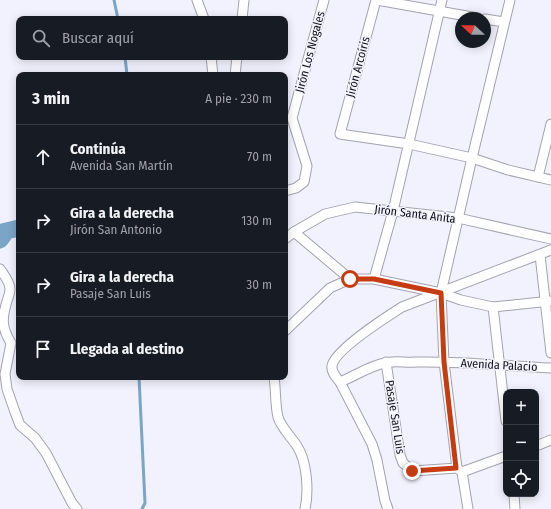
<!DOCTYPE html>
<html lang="es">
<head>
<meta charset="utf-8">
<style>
  body { margin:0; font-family:"Fira Sans Condensed",sans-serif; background:#242831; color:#f1f3f6 }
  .controls { position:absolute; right:12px; bottom:12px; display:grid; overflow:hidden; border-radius:8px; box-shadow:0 2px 10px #0003 }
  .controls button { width:36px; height:36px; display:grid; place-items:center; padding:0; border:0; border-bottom:1px solid #363941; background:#171b24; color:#f1f3f6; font:20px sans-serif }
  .compass { position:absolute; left:455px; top:12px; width:36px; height:36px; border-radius:50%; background:#171b24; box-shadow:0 2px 10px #0003; rotate:292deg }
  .stop { position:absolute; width:12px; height:12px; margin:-9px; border:3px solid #c53c13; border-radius:50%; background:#fff }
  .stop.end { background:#c53c13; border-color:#fff; box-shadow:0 1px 4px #0008 }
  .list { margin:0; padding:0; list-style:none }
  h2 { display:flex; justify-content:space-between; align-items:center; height:52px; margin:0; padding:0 16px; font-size:17px }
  h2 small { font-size:13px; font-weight:400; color:#9ea1a6 }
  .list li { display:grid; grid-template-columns:26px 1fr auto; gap:12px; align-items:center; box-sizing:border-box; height:64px; padding:0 16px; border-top:1px solid #363941 }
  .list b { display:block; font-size:15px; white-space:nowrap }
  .list p { margin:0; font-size:13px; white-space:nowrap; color:#9ea1a6 }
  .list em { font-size:13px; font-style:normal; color:#9ea1a6 }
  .icon { flex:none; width:22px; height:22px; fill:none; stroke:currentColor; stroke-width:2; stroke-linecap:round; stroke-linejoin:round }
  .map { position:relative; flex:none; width:551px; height:509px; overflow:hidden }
  .search { position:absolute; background:#171b24; box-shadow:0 2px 10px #0003; left:16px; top:16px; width:272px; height:44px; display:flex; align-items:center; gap:10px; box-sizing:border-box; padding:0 14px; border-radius:8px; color:#9ea1a6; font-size:15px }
  .panel { position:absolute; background:#171b24; box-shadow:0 2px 10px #0003; left:16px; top:72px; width:272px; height:308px; border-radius:8px }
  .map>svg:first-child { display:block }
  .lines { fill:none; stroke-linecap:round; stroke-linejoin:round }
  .stream { stroke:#7aa5c7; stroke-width:3 }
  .river { stroke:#7aa5c7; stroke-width:17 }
  .minor-casing { stroke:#a3a2b1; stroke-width:11 }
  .minor { stroke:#fff; stroke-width:9 }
  .route { stroke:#c53c13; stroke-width:5 }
  .labels { text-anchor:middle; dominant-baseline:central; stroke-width:3; stroke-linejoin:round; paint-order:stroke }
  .street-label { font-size:12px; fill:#111116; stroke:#f2f2fe }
</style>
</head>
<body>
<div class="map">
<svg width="551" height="509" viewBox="0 0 551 509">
  <rect width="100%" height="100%" fill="#f2f2fe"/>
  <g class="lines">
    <g class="stream">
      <path d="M114,0L118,19"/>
      <path d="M125,57L127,75"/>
      <path d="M139,377L145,503L142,509"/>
    </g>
    <path class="river" d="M0,240L3,236L2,232L19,228"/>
    <g class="minor-casing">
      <g id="minor">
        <path d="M197,0L204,19"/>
        <path d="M376,0L340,134L409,144L472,158L508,170L551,180"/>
        <path d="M377,0L478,18"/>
        <path d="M242,19L244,0"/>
        <path d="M485,19L504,22"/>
        <path d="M211,57L213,75"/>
        <path d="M235,75L237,57"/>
        <path d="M538,177L551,124"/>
        <path d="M285,191L296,188L304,182L307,166L292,118L324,0"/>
        <path d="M294,232L350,279H374L441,293L461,300L493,307L551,301"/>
        <path d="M285,239L294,232L325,214L355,207L458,218L551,239"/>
        <path d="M551,250L402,307C388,316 334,350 332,366C331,372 336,377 340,382C355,376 369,366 385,363C394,360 406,363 416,362C461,361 506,366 551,368"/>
        <path d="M540,255L551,353"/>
        <path d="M0,269C4,275 10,282 10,289C10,293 8,298 7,301C2,318 1,327 11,343L5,374L7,389L15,412L20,425L35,438L46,453L72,503L77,509"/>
        <path d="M374,279L393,211L442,0"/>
        <path d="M493,307L506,421"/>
        <path d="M285,331L330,288L350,279"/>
        <path d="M386,362L400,455L403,463L413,471L457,468"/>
        <path d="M274,377C276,390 275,405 278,417C280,426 292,438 297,446C307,461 309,491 305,509"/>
        <path d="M340,382L372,444L377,460L385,501L388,509"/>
        <path d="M536,446L551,440"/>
        <path d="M462,472L506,456"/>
        <path d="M514,494L515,509"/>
        <path d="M468,509L462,472L457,468L444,362L441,293L472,158L510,0"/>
      </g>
    </g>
    <use href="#minor" class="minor"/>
  </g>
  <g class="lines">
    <path class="route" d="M350,279H374L441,293L444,362L456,468L412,471"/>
  </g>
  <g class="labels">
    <g class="street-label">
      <text transform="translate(310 52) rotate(-75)">Jirón Los Nogales</text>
      <text transform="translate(358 67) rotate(-75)">Jirón Arcoíris</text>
      <text transform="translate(415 214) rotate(7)">Jirón Santa Anita</text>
      <text transform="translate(499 365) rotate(3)">Avenida Palacio</text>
      <text transform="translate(395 417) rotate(81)">Pasaje San Luis</text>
    </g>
  </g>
</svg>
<div class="controls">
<button>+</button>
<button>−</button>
<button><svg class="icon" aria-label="locate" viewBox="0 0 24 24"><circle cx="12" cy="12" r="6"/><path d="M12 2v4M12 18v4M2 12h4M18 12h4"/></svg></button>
</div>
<svg class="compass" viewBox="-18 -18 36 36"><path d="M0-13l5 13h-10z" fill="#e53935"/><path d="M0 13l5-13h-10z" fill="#9ea1a6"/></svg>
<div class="stop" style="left:350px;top:279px"></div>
<div class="stop end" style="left:412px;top:471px"></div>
<div class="search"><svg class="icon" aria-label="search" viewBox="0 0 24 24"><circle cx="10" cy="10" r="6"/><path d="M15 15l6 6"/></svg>Buscar aquí</div>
<section class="panel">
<h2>3 min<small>A pie · 230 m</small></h2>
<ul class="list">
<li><svg class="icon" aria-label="ahead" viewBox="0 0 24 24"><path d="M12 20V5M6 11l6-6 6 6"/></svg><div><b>Continúa</b><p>Avenida San Martín</p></div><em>70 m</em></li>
<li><svg class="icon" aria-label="right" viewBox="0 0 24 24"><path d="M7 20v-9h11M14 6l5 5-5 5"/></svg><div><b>Gira a la derecha</b><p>Jirón San Antonio</p></div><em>130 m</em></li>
<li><svg class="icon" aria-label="right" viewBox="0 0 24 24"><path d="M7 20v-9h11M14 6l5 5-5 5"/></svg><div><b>Gira a la derecha</b><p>Pasaje San Luis</p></div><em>30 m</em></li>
<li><svg class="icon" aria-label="arrive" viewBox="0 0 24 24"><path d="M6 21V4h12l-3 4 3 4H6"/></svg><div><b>Llegada al destino</b></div></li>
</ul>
</section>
</div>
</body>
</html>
